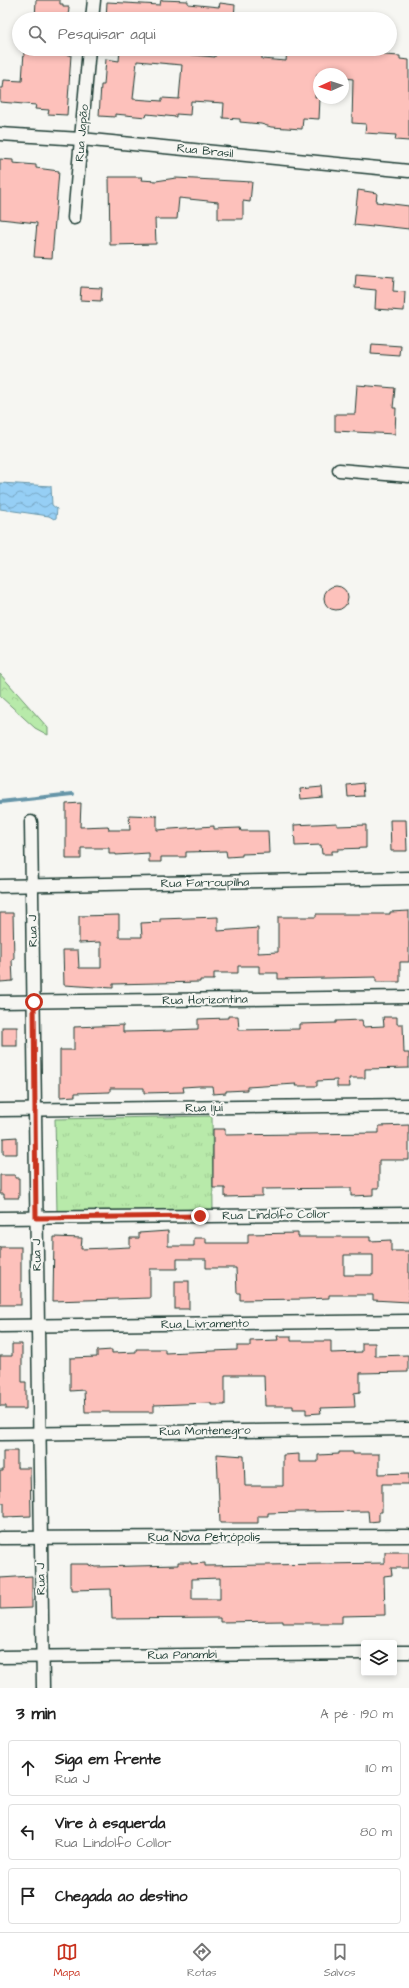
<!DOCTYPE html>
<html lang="pt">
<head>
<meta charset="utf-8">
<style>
  body { margin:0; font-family:"Architects Daughter",sans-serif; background:#f6f6f6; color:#222 }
  .controls { position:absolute; right:12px; bottom:12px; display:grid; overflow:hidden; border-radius:4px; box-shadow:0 2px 6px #0003 }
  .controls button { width:36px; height:36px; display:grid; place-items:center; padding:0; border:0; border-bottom:1px solid #e0e0e0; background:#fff; color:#222; font:20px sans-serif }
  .compass { position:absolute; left:313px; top:68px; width:36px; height:36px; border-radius:50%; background:#fff; box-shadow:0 2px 6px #0003; rotate:267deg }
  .stop { position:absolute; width:12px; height:12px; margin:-9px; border:3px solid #c8321e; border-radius:50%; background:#fff }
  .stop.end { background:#c8321e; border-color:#fff; box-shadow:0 1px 4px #0008 }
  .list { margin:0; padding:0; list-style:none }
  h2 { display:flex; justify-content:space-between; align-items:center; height:52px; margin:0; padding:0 16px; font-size:17px }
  h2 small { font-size:13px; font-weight:400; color:#767676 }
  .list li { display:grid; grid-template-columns:26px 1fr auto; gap:12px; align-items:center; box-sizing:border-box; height:56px; margin:0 8px 8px; padding:0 8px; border:1px solid #e0e0e0; border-radius:4px }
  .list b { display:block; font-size:15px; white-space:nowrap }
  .list p { margin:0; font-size:13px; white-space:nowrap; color:#767676 }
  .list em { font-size:13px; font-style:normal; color:#767676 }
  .icon { flex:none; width:22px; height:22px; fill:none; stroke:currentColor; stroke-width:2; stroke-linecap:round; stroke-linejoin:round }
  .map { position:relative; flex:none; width:409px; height:1688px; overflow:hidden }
  .search { position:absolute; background:#fff; box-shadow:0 2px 6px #0003; left:12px; right:12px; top:12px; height:44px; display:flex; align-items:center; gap:10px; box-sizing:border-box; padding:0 14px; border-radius:22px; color:#767676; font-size:15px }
  .sheet { height:244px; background:#fff }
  nav { display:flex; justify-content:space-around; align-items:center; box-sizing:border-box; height:56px; border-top:1px solid #e0e0e0; background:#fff; font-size:11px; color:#767676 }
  nav a { display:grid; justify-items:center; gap:2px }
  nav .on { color:#c8321e }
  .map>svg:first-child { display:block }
  .forest { fill:url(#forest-crowns); stroke:#6c946f }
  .park { fill:url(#park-tufts); stroke:#6c946f }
  .water { fill:url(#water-waves); stroke:#6695a8 }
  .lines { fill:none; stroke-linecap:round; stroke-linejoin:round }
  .stream { stroke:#6695a8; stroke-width:4 }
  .building { fill:#fdc1bb; stroke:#1f3d34; fill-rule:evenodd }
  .street-casing { stroke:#1f3d34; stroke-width:15 }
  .street { stroke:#f6f6f2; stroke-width:12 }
  .route { stroke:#c8321e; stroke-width:5 }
  .labels { text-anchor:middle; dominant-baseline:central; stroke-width:4; stroke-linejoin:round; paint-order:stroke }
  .street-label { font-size:12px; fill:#1f3d34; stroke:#f6f6f2 }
</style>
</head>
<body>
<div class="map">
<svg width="409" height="1688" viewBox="0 0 409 1688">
  <defs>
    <pattern id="forest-crowns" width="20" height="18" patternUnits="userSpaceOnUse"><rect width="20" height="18" fill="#b8eaaa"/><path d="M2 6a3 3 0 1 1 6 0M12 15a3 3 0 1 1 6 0" fill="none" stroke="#9eca93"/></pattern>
    <pattern id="park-tufts" width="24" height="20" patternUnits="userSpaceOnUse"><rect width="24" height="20" fill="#b8eaaa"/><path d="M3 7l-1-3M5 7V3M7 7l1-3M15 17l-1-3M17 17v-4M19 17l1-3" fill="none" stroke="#9eca93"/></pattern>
    <pattern id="water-waves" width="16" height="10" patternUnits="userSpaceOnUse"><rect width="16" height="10" fill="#96cff5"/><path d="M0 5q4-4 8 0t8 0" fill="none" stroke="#7aa9c7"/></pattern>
  </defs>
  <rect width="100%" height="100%" fill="#f6f6f2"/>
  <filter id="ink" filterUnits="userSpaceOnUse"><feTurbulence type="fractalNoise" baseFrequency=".025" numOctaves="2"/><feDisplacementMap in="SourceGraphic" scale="8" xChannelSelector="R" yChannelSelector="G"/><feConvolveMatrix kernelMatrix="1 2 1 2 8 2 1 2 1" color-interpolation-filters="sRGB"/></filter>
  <g filter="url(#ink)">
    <path class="forest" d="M0,674L48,728V735L35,728L0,696Z"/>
    <path class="park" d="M212,1116L213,1212L57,1211L55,1119Z"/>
    <path class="water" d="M0,483L51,486L52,505L57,509L56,518L54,519L49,516L0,509Z"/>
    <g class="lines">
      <path class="stream" d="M0,802L73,794"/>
    </g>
    <g class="building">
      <path d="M36,0H60V4H63V7H69L68,19H35Z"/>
      <path d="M161,0L188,1V4L219,7L220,3L235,5L234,19H106L107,2L160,5Z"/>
      <path d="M120,49L153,52L154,49H184L183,54L215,57L216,49H262V59L286,61L287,49H384V55L400,56V59L409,60V141L395,140L396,135L365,133L366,124L352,123L353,79L343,78V74H317L315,97L320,98L319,119L303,118L302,129L271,127L261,124L240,122V119L223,118L224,103L191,101L190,115L176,114V117L147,114L146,117L115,114V117L99,116L101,85H104L106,59L119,61ZM137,61L182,65L179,99L162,98V101L133,99Z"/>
      <path d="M24,52L71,55L67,115L48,114L49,110L35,109L36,105L0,102V88H3L4,80L22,81Z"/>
      <path d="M0,159L13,160V163L36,165V168L59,171L52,258L34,257L37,223L0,219Z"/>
      <path d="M109,177H142L141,180L156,181L176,178L252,182L250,202L243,201V219H218V202L179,198L177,219H155L156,244L110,245Z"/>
      <path d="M358,190L377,193L376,202L409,206V229L373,225V227L354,225Z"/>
      <path d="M356,274L394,277L393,291L405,292L404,311L375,309L376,290L355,288Z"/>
      <path d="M81,287L102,288L101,301L80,300Z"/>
      <path d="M372,344L401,346L400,356L371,354Z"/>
      <path d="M357,385L395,388L393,408H396L395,434L335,431V414H355Z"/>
      <circle cx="336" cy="598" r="12"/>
      <path d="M363,783L364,796L348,797L347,785Z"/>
      <path d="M322,787L323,797L301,799L300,789Z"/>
      <path d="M81,803L80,827L108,826L109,830H130L129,815L157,816V830L214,826V829L240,828L241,831H268L269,853L242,854V856L227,857L226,851L186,852V857H161V862H149V853L116,855V854H109V848H81V859H66V804Z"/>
      <path d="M390,820H406L407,851H391Z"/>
      <path d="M337,823V826L366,825V848L338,849V851H332V854H322L321,845L295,846L294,825Z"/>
      <path d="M409,911V962H400V982H376V977L278,979V973H259V966H238V973H214V980H200V982L113,984V988L64,985L63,950H78L79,968H101V942L79,943V916L119,915V937H142L141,923L160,922V919L218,917V931L258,928V953L278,952V917H316V914H390V912Z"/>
      <path d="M0,913H13L14,959L12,960L13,981L0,982Z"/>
      <path d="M228,1016H238L239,1030L299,1029V1024L336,1023V1021L362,1020L363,1027L384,1026L383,1017H397V1024H403L404,1053H409V1068L365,1069V1078H349L350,1087H337V1080L317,1081V1086H295L296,1084L247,1087V1090L226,1091V1093L213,1094L212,1086H199L183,1087L184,1092L144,1093V1088H110V1092L75,1093V1096L60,1097V1050H74V1027L123,1025V1032L172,1031V1030L198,1029V1019L228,1018Z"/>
      <rect x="2" y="1027" width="15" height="19"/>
      <path d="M409,1125V1160H379V1188H373V1195L351,1196V1188L262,1189V1196L225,1197V1188H213V1129H225V1135L379,1133V1126Z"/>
      <path d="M17,1137V1154H3V1138Z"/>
      <path d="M0,1175H15V1178H19V1198H4V1194H0Z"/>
      <path d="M168,1231V1246H194V1238H206V1243H248V1234L298,1233V1237H370V1241L391,1240V1251H409V1302L373,1300V1295H329V1298L305,1299L240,1300V1293H237L236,1268H206V1259H177V1269H150V1298L53,1301L54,1237L82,1238L81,1249L109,1248L130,1247V1238H139V1233ZM344,1255H373V1275H344Z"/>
      <rect x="0" y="1247" width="21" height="58"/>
      <rect x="175" y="1281" width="14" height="28"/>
      <path d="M277,1336H291V1341H331V1353L362,1352V1343H375V1356L408,1355V1372L360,1373V1392L354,1393L355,1407L320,1408L321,1413L306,1414V1409H293V1406H265L264,1375H225V1405H211V1403L154,1405V1412H85L84,1390L70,1391V1358L97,1357V1351L112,1350V1353L136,1352V1349H165V1353L237,1350V1346H250V1341L278,1340Z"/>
      <path d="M12,1344H22V1382H26V1409H6V1406H0V1356H12Z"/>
      <path d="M3,1451H17V1468H30L31,1516L4,1517V1503H0V1471H3Z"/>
      <path d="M339,1452H353V1454H379V1474L409,1473V1484H382V1512H379V1521L369,1522L368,1511L298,1512L268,1513V1516H258V1523H220L217,1454L244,1456L245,1486H283V1455L299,1454V1462H318V1455L339,1454Z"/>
      <path d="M385,1552H409V1568H391L392,1575L384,1576L385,1615L342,1616V1623H283V1621L220,1622V1618L112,1619L111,1589L72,1590V1587H70V1564H89V1565L95,1567L178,1565V1562H191V1564L205,1563V1566L385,1563ZM220,1578V1599H192V1579Z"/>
      <path d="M32,1576V1608L0,1609V1578Z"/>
    </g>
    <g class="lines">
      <g class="street-casing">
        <g id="street">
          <path d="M92,19L94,0"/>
          <path d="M0,134L81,139L409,171"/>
          <path d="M74,218L89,49"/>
          <path d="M339,470L409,476"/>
          <path d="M31,822L43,1688"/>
          <path d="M0,886L409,878"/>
          <path d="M0,1002L409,997"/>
          <path d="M0,1110L409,1105"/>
          <path d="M0,1218L409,1214"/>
          <path d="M0,1326L409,1321"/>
          <path d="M0,1434L409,1429"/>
          <path d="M0,1538L409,1536"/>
          <path d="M394,1652H409"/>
          <path d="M0,1657L364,1653"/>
        </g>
      </g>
      <use href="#street" class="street"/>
    </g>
  </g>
  <g class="lines" filter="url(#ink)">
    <path class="route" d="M34,1002L36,1218L200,1216"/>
  </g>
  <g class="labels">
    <g class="street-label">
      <text transform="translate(82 133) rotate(-85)">Rua Japão</text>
      <text transform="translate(205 151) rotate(6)">Rua Brasil</text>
      <text transform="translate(205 883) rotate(-1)">Rua Farroupilha</text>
      <text transform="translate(33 931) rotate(-91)">Rua J</text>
      <text transform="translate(205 1000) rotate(-1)">Rua Horizontina</text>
      <text transform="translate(204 1108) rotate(-1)">Rua Ijuí</text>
      <text transform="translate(276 1215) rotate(-1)">Rua Lindolfo Collor</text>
      <text transform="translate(37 1255) rotate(-91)">Rua J</text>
      <text transform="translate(205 1324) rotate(-1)">Rua Livramento</text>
      <text transform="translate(205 1431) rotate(-1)">Rua Montenegro</text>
      <text x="204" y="1537">Rua Nova Petrópolis</text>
      <text transform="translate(41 1579) rotate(-91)">Rua J</text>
      <text transform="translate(182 1655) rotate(-1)">Rua Panambi</text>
    </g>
  </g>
</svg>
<div class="controls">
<button><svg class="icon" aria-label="layers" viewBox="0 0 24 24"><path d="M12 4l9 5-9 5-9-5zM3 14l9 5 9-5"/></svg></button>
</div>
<svg class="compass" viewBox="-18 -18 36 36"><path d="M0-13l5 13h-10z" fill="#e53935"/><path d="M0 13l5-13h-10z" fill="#767676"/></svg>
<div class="stop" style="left:34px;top:1002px"></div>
<div class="stop end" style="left:200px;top:1216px"></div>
<div class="search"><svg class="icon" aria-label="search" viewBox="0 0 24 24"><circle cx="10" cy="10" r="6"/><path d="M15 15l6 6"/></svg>Pesquisar aqui</div>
</div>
<section class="sheet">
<h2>3 min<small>A pé · 190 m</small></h2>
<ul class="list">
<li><svg class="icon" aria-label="ahead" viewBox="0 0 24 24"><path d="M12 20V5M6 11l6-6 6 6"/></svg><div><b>Siga em frente</b><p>Rua J</p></div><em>110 m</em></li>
<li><svg class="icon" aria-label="left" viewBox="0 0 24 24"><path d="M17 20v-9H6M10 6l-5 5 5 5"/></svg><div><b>Vire à esquerda</b><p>Rua Lindolfo Collor</p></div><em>80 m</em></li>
<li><svg class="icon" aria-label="arrive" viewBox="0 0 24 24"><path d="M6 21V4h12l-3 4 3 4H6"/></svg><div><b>Chegada ao destino</b></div></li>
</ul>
</section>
<nav>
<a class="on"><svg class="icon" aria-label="map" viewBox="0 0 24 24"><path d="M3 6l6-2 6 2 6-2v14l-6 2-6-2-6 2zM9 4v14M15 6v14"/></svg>Mapa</a>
<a><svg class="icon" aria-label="directions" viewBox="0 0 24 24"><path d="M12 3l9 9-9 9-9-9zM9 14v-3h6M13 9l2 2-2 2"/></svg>Rotas</a>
<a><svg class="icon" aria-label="saved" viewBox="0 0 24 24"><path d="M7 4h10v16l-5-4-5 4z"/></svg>Salvos</a>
</nav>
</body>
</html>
